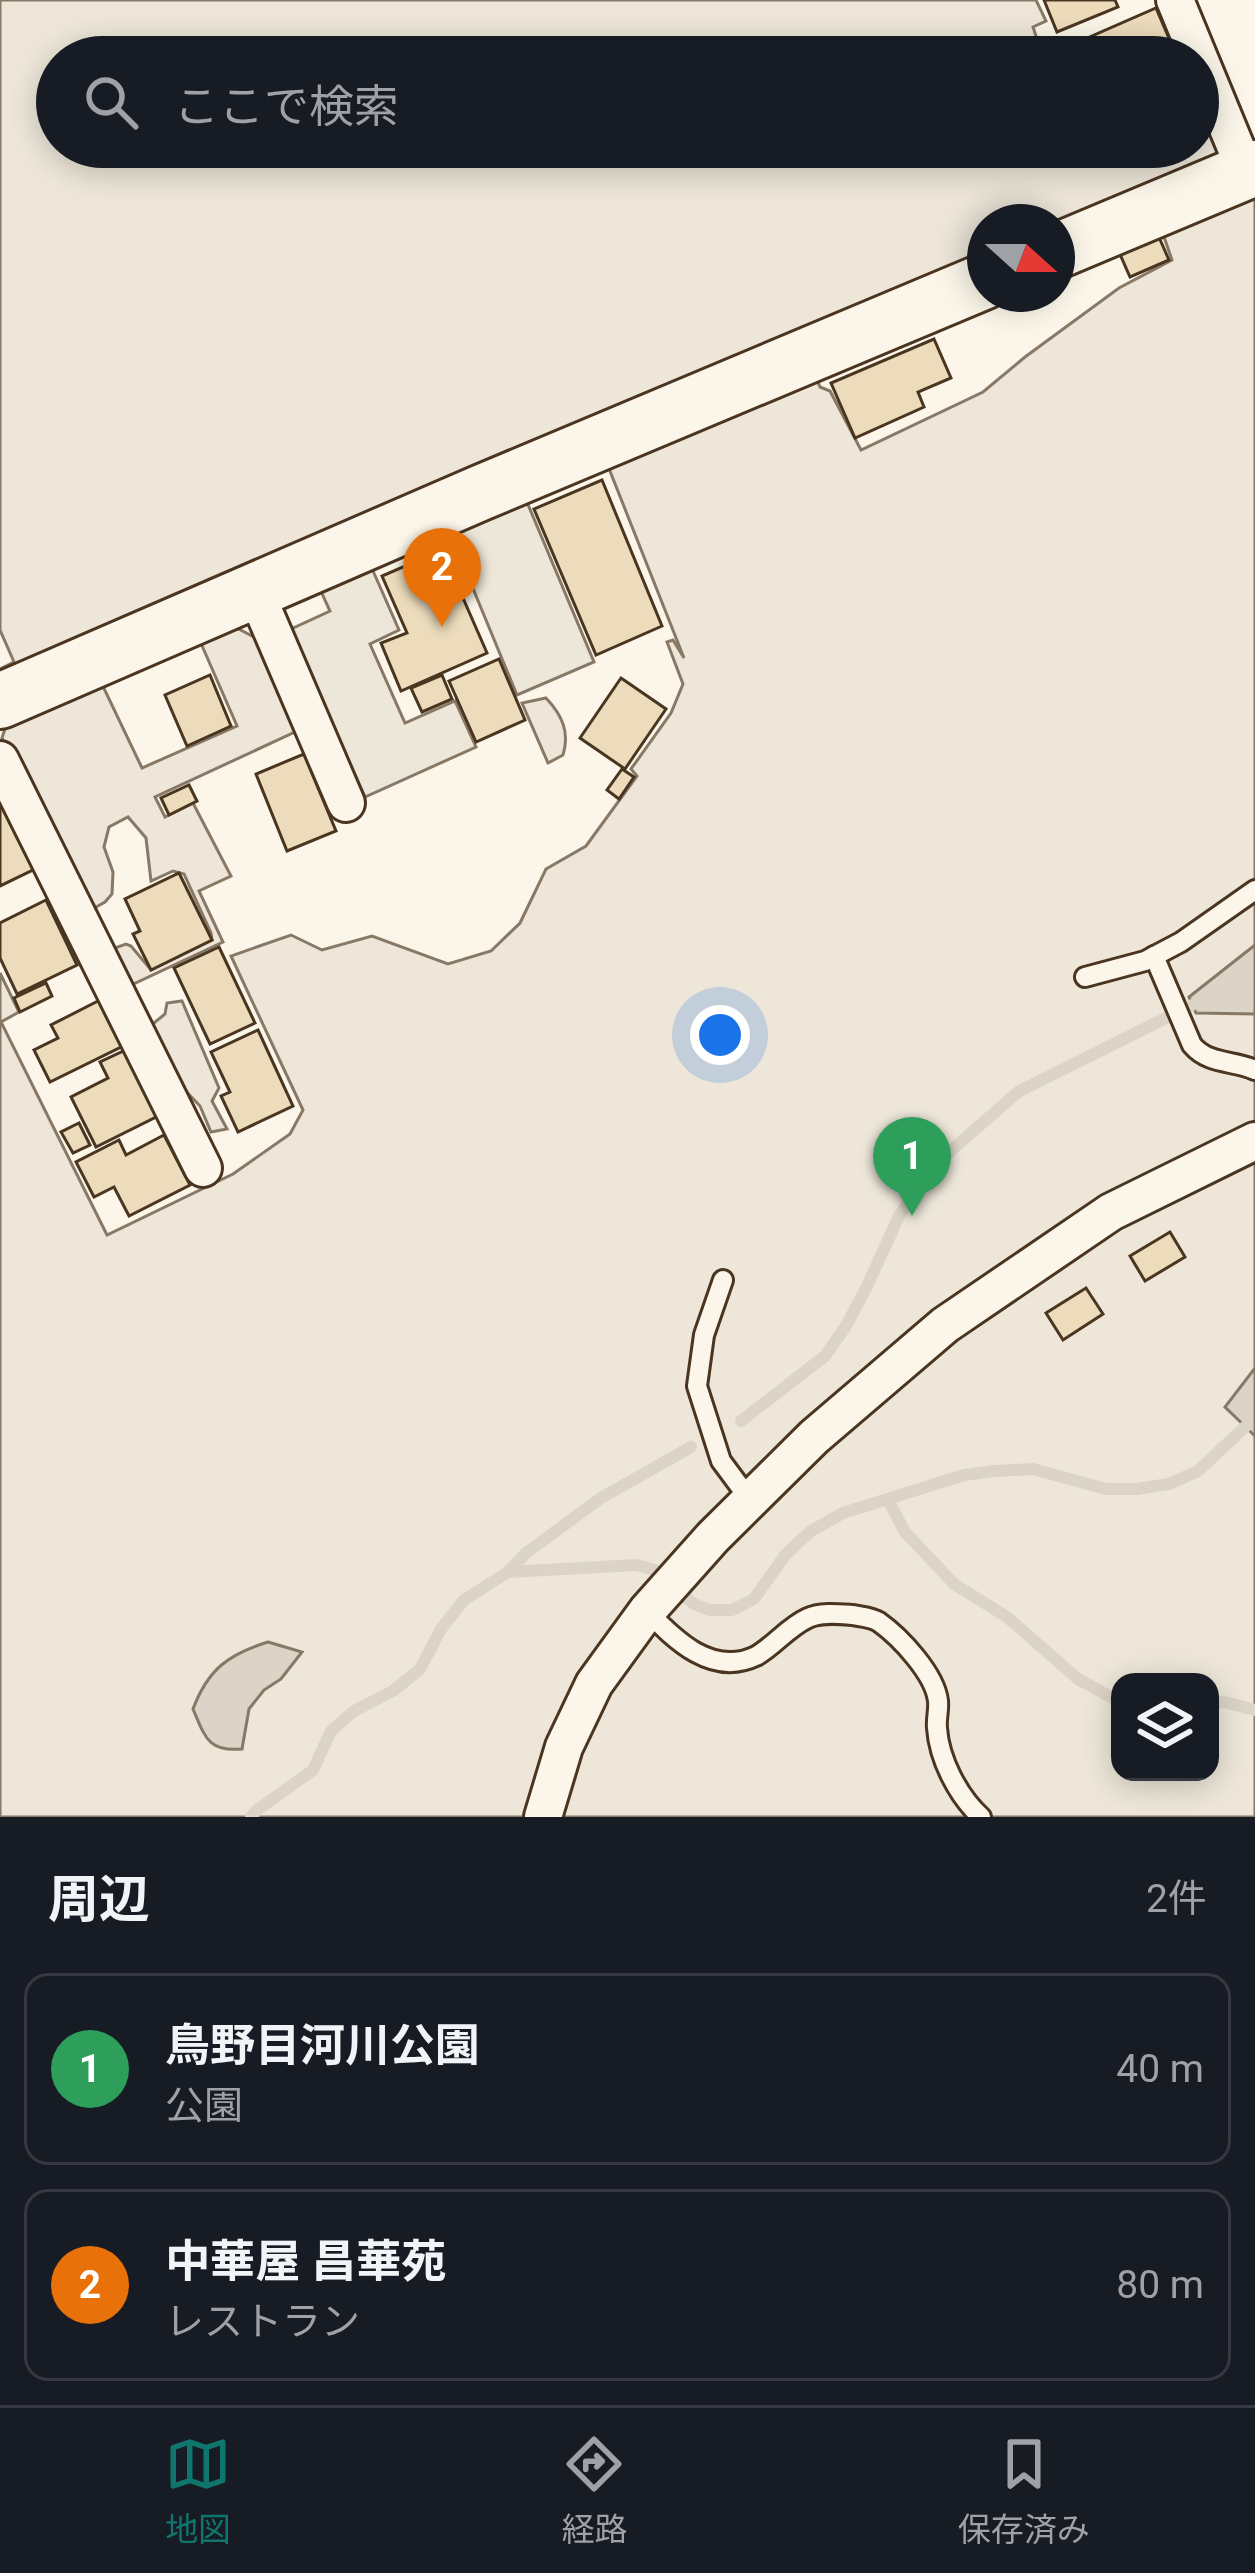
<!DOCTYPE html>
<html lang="ja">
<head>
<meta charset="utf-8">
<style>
  body { margin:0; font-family:Roboto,"Noto Sans JP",sans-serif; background:#242831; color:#f1f3f6 }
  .controls { position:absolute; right:36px; bottom:36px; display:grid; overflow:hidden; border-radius:24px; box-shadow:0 6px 30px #0003 }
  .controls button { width:108px; height:108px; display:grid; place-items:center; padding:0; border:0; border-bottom:3px solid #363941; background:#171b24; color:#f1f3f6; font:60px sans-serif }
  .compass { position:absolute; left:967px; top:204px; width:108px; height:108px; border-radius:50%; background:#171b24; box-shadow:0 6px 30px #0003; rotate:111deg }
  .you { position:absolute; left:720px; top:1035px; width:42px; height:42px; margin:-30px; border:9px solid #fff; border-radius:50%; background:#1a73e8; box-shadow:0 0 0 18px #1a73e833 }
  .badge { display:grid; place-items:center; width:78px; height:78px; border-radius:50%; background:#0f766e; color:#fff; font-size:39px; font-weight:700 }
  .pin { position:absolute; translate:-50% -99px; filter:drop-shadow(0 3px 6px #0008) }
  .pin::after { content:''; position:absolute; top:63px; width:42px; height:36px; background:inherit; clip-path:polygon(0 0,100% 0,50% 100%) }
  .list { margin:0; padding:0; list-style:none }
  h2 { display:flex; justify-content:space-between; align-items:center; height:156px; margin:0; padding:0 48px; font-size:51px }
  h2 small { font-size:39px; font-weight:400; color:#9ea1a6 }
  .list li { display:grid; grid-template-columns:78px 1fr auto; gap:36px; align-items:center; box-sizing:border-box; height:192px; margin:0 24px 24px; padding:0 24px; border:3px solid #363941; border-radius:24px }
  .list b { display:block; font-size:45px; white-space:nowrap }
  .list p { margin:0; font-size:39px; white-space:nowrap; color:#9ea1a6 }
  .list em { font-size:39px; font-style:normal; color:#9ea1a6 }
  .icon { flex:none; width:66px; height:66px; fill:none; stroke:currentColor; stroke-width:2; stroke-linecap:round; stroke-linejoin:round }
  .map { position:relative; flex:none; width:1255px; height:1817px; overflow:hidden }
  .search { position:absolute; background:#171b24; box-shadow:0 6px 30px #0003; left:36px; right:36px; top:36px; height:132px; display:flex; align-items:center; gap:30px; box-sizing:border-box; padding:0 42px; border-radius:66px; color:#9ea1a6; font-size:45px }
  .sheet { height:588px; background:#171b24 }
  nav { display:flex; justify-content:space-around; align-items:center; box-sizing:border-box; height:168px; border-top:3px solid #363941; background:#171b24; font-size:33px; color:#9ea1a6 }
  nav a { display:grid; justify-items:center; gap:6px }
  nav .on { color:#0f766e }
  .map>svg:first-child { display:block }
  .green { fill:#ede6d9; stroke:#887966; stroke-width:3; fill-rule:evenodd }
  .parking { fill:#ede7d9; stroke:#887966; stroke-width:3 }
  .water { fill:#dcd4c6; stroke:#887966; stroke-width:3 }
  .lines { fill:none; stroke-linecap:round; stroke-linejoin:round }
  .stream { stroke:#dcd4c6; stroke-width:12 }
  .building { fill:#ecdcbc; stroke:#4a3520; stroke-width:3 }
  .lane-casing { stroke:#4a3520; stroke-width:24 }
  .street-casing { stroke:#4a3520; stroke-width:42 }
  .secondary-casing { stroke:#4a3520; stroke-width:60 }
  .lane { stroke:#fbf6e9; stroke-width:18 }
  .street { stroke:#fbf6e9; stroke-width:36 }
  .secondary { stroke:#fbf6e9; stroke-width:54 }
</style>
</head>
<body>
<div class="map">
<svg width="1255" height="1817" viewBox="0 0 1255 1817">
  <rect width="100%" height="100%" fill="#fbf6e9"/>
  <g class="green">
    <path d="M0,0H1036L1046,21L1033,27L1040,48L1054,57H57V147H1198V95L1219,146L1212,164L1057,222H985V268L0,680V669L14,662L0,630Z"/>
    <path d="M1255,185V1817H0V973L19,1012L1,1022L107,1235L233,1174L290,1134L303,1110L231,956L291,935L322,950L372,936L448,964L491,951L520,923L546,869L586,846L637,776L631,769L671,713L683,684L667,642L673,640L684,658L606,461L814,372L820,387L830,391L861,450L983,392L1025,357L1119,288L1172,260L1162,231ZM1120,1682H1210V1772H1120Z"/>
    <path d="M233,626L258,639L297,731L155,797L165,817L193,803L231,876L199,891L223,942L127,987L109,950L126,944L131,946L151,970L212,940L211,933L184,874L173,871L151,881L146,838L128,817L109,827L104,847L113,872L112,894L105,902L89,911L2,738L7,722L100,680L142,768L237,726L200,641Z"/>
    <path d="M546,698C562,715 570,732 563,755L548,763L522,703Z"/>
    <path d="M182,1001L219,1088L212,1101L227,1129L211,1132L200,1106L181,1086L149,1027L165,1014L167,1003Z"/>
  </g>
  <g class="parking">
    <path d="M524,495L594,662L517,695L448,528Z"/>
    <path d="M370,564L399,630L370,644L405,723L455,701L476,747L365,797L289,630L330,611L319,587Z"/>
  </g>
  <g class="water">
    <path d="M1255,945V1014L1196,1013L1189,997Z"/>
    <path d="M1255,1368V1436L1225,1407Z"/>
    <path d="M268,1642L302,1652L281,1679L264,1690L249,1709L242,1749C208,1752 205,1737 193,1709C208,1669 229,1654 268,1642Z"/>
  </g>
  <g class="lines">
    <g class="stream">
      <path d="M741,1421L825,1356L846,1326L867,1286L900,1214L939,1161L1018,1092L1192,1005"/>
      <path d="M888,1500L905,1532L954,1584L1007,1617L1078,1679L1120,1702"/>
      <path d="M508,1572L636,1565L655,1570L694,1604L710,1610H732L754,1599L786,1554L811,1531L843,1513L964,1475L995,1471L1033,1469L1106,1489H1137L1169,1484L1198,1471L1246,1426"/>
      <path d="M1210,1704L1224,1702L1255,1710"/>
      <path d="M251,1817L256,1811L313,1770L331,1731L354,1711L393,1691L420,1669L441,1629L464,1600L508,1572L526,1553L601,1498L691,1447"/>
    </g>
  </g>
  <g class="building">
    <path d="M1044,0H1115L1118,7L1057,32Z"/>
    <path d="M1156,8L1177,57H1082L1076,43Z"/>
    <path d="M1158,235L1169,260L1130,277L1119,252Z"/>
    <path d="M934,339L951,378L918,392L924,407L855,438L831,383Z"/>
    <path d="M602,480L662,626L596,655L534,509Z"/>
    <path d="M442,550L487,653L401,691L381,643L407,633L382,576Z"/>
    <path d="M499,659L525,720L476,742L449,681Z"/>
    <path d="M210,675L231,726L187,746L165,695Z"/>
    <path d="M442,675L452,699L422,712L411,688Z"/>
    <path d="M621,678L666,709L625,769L580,738Z"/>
    <path d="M304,754L336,831L287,851L256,774Z"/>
    <path d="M622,769L634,777L619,799L607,790Z"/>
    <path d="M189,785L197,801L169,815L161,798Z"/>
    <path d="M0,791L41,866L0,886Z"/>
    <path d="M179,873L212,940L151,970L133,934L140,931L125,899Z"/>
    <path d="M46,900L77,965L17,994L0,958V923Z"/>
    <path d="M219,947L255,1023L210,1044L174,968Z"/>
    <path d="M46,983L52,996L20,1012L14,998Z"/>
    <path d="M100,1000L123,1046L50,1082L34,1050L58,1038L51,1025Z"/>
    <path d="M258,1030L293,1106L238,1132L221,1096L230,1092L211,1052Z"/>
    <path d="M132,1047L164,1113L96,1147L71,1097L108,1078L100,1062Z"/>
    <path d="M79,1123L90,1145L73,1153L61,1132Z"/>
    <path d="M164,1135L190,1185L129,1216L114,1187L94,1197L76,1162L119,1140L126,1155Z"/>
    <path d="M1170,1232L1185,1257L1145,1281L1130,1256Z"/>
    <path d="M1086,1288L1103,1314L1063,1340L1046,1313Z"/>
  </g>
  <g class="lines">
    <g class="lane-casing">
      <g id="lane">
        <path d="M1154,956L1192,1045C1209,1065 1233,1060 1255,1070"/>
        <path d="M1085,977L1145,961L1181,942L1255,890"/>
        <path d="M723,1280L704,1335L697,1386L721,1461L750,1500"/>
        <path d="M647,1611C675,1640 712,1677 756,1656C774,1646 788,1627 808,1618C820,1612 839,1614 853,1615C862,1617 871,1617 879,1622C900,1637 935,1674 938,1701C939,1710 936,1719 937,1728C939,1759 958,1796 981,1817"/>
      </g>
    </g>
    <g class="street-casing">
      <g id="street">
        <path d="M1175,0L1246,172"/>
        <path d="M255,591L346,803"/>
        <path d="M0,760L203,1168"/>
        <path d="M543,1817L564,1747L594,1684L647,1611L713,1537L814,1437L945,1325L1111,1212L1255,1141"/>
      </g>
    </g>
    <g class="secondary-casing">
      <g id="secondary">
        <path d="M1057,251L1255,168"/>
        <path d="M0,701L480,493L985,281"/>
      </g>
    </g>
    <use href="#lane" class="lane"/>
    <use href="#street" class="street"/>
    <use href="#secondary" class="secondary"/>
  </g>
</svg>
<div class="controls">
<button><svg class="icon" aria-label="layers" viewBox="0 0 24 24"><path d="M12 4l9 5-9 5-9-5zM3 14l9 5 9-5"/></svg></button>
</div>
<svg class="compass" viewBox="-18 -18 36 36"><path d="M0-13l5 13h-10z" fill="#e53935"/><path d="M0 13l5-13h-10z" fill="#9ea1a6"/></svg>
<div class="you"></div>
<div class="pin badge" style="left:912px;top:1216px;background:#2e9e5b">1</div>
<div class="pin badge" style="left:442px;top:627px;background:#e8710a">2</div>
<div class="search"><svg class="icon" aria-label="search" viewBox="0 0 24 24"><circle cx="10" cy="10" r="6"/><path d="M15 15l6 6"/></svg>ここで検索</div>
</div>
<section class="sheet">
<h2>周辺<small>2件</small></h2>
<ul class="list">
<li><span class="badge" style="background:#2e9e5b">1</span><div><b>鳥野目河川公園</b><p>公園</p></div><em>40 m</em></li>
<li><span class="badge" style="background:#e8710a">2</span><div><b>中華屋 昌華苑</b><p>レストラン</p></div><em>80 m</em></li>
</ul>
</section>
<nav>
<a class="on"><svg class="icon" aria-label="map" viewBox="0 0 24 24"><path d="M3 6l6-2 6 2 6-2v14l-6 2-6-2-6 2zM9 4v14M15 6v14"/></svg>地図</a>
<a><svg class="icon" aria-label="directions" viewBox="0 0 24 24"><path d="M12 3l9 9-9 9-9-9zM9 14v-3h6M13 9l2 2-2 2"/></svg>経路</a>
<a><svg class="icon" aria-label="saved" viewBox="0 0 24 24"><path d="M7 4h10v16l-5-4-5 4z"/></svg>保存済み</a>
</nav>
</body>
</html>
